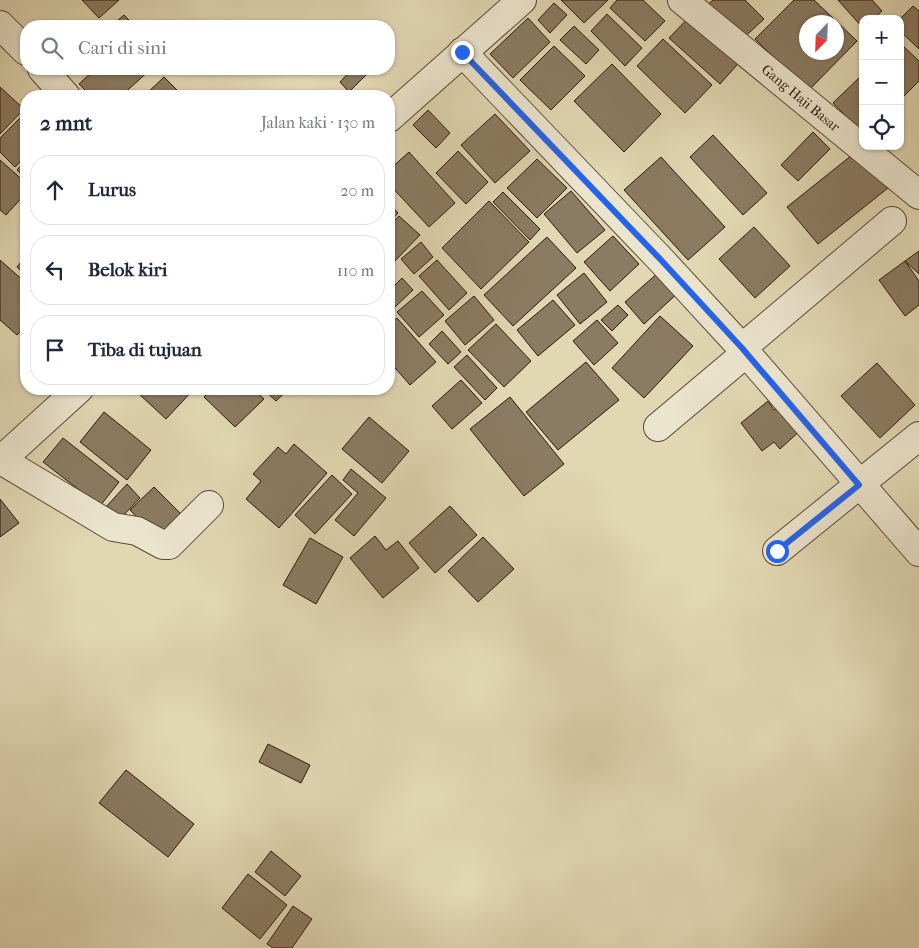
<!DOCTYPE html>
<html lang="id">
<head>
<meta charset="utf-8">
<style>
  body { margin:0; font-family:"IM FELL French Canon",serif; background:#f2f2f3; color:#1f2937 }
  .controls { position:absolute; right:15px; top:15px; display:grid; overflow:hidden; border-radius:10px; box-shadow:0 1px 4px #0004 }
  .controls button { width:45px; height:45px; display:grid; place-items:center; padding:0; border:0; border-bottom:1px solid #e0e1e3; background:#fff; color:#1f2937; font:25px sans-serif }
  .compass { position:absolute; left:799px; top:15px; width:45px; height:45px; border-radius:50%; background:#fff; box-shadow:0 1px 4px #0004; rotate:203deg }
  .stop { position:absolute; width:15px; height:15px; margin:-11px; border:4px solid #2563eb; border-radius:50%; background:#fff }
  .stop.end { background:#2563eb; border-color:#fff; box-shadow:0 1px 5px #0008 }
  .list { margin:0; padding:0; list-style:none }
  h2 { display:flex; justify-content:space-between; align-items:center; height:65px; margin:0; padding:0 20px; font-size:21px }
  h2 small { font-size:16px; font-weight:400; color:#747a83 }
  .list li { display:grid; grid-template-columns:32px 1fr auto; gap:15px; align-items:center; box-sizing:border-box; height:70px; margin:0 10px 10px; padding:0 10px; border:1px solid #e0e1e3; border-radius:20px }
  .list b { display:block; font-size:19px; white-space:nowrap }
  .list em { font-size:16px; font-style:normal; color:#747a83 }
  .icon { flex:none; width:28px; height:28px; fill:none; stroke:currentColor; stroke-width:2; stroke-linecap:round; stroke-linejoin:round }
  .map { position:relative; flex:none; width:919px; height:948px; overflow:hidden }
  .search { position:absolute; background:#fff; box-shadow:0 1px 4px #0004; left:20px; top:20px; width:375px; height:55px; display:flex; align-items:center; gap:12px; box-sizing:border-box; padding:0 18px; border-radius:20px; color:#747a83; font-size:19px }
  .panel { position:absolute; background:#fff; box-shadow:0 1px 4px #0004; left:20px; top:90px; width:375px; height:305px; border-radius:20px }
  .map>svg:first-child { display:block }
  .building { fill:#8b7b62; stroke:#2e180b; fill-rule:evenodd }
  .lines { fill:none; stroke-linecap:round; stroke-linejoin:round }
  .street-casing { stroke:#5b4835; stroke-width:30 }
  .street { stroke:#ece5ce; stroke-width:28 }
  .route { stroke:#2563eb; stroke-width:6 }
  .labels { text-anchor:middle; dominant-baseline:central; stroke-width:5; stroke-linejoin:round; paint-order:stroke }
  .street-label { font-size:14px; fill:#2e180b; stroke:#ece5ce }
</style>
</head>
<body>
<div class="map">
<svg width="919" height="948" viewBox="0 0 919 948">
  <rect width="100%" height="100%" fill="#e1d7b3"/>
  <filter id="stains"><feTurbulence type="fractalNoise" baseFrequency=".004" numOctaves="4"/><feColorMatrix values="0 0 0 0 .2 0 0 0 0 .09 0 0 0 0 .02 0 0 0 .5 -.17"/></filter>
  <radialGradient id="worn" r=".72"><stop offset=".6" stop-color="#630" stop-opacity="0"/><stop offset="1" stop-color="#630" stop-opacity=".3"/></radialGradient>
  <g class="building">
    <path d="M82,0H119L99,18Z"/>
    <path d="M561,0H608L584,23Z"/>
    <path d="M617,0H643L665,21L645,41L610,8Z"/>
    <path d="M713,0H745L764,19L737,44L704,8Z"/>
    <path d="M794,0H814L857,41L808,91L755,39ZM806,22H836V52H806Z"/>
    <path d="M838,0H872L882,11L873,19H863L862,27Z"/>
    <path d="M554,3L567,15L550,33L538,20Z"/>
    <path d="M913,6L919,11V49L900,31V19Z"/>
    <path d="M695,11L745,56L720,84L669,38Z"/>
    <path d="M607,14L642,48L625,66L591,31Z"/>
    <path d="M124,15L135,26H111Z"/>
    <path d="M528,18L550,42L513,78L490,54Z"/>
    <path d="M574,26L599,50L586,64L560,40Z"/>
    <path d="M663,39L712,85L685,113L637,66Z"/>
    <path d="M902,45L919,61V81L901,99Z"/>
    <path d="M554,46L585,76L551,110L520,80Z"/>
    <path d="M612,64L661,114L624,152L574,101Z"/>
    <path d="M95,69H151L121,96H91L79,84Z"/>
    <path d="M352,69H360L366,75L349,92L340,82Z"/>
    <path d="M863,74V134L833,103Z"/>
    <path d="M164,77L183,96H144Z"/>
    <path d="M0,87L24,109L0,134Z"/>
    <path d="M428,110L450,133L436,148L413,125Z"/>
    <path d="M26,112V156L15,167L0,152V138Z"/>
    <path d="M495,114L530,151L495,183L461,145Z"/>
    <path d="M813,132L830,149L798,181L781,165Z"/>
    <path d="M713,135L767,193L743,215L690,157Z"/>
    <path d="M458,151L488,182L466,204L436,173Z"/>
    <path d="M857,151L888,188L818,244L787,207Z"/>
    <path d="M409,152L455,203L429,227L389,184V170Z"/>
    <path d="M661,157L725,227L688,260L624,190Z"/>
    <path d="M537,159L567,188L537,218L507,188Z"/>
    <path d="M0,160L26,183V193L6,215L0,210Z"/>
    <path d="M26,160V178L17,170Z"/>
    <path d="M571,191L605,230L577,253L544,214Z"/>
    <path d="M503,192L540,229L530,240L493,202Z"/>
    <path d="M489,201L529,242L481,289L442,248Z"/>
    <path d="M389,203L398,213L389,223Z"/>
    <path d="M399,216L420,235L393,263L389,258V226Z"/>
    <path d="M754,227L790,266L755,298L719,259Z"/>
    <path d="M613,236L639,264L610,291L584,262Z"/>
    <path d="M547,237L576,268L513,326L484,295Z"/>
    <path d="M421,242L433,257L414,274L401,259Z"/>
    <path d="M919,251V274L905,261Z"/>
    <path d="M26,256V275L17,267Z"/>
    <path d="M0,260L26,283V326L17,335L0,320Z"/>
    <path d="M437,260L467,293L449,310L419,276Z"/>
    <path d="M905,261L919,281V305L905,316L879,280Z"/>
    <path d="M660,271L679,292L644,324L625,302Z"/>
    <path d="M584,273L607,302L580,324L557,295Z"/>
    <path d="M402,278L413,290L395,307L389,301V291Z"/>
    <path d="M422,291L444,315L419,337L397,312Z"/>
    <path d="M474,296L494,320L465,345L445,321Z"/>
    <path d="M553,300L575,325L538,356L517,330Z"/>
    <path d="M618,305L628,315L612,331L601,320Z"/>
    <path d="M660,316L693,346L644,398L612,368Z"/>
    <path d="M397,318L436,362L410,385L389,361V325Z"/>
    <path d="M597,320L618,343L594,365L573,341Z"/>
    <path d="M496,324L531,361L504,387L468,350Z"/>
    <path d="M442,331L461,352L448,364L429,344Z"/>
    <path d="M467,355L497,388L485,400L454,367Z"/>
    <path d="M586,362L619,400L558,450L526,412Z"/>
    <path d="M877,363L915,405L880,438L841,396Z"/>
    <path d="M461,380L482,403L452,429L432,406Z"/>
    <path d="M144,389H194L166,419L139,394Z"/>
    <path d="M212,389H253L264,399L235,427L204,397Z"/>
    <path d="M263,389H289L276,401Z"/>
    <path d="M510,397L564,464L524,496L470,429Z"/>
    <path d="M768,401L774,410L780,406L802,429L780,449L774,442L762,451L741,423Z"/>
    <path d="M104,412L151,450L127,480L80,442Z"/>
    <path d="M369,417L409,451L382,483L342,449Z"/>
    <path d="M63,438L119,482L100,506L43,462Z"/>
    <path d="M294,444L327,473L279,528L246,499L261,481L253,474L278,447L286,454Z"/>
    <path d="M351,469L386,498L354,536L335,520L358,493L343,480Z"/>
    <path d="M332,475L352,494L315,534L295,515Z"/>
    <path d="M127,484L140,498L118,521L105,508Z"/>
    <path d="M154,487L182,515L158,539L130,510Z"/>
    <path d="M0,499L19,523L0,537Z"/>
    <path d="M450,506L477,535L435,573L409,543Z"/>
    <path d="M375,536L386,550L398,541L419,568L383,598L350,558Z"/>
    <path d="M483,537L514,569L478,602L448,571Z"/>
    <path d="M310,538L343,557L316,604L283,585Z"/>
    <path d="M268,744L310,765L301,783L259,762Z"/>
    <path d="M126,770L194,824L168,857L99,803Z"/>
    <path d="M271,851L301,876L285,896L255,872Z"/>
    <path d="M248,874L287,905L260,939L222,908Z"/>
    <path d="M293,906L312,919L292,948H273L267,944Z"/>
  </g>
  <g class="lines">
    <g class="street-casing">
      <g id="street">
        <path id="s1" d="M682,0L919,195"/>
        <path d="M0,25L26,51"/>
        <path d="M462,52L661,260L742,348L919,552"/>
        <path d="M42,69L66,96"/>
        <path d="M389,118L522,0"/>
        <path d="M742,348L892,221"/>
        <path d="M658,427L746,353"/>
        <path d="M1,460L113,527L137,531L163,545H169L209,505"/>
        <path d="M0,461L79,389"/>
        <path d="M777,551L919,436"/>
      </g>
    </g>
    <use href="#street" class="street"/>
  </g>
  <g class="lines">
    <path class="route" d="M462,52L661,260L742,348L859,485L777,551"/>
  </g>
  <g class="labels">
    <g class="street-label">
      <text stroke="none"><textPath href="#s1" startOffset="154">Gang Haji Basar</textPath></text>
    </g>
  </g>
  <rect width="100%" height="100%" filter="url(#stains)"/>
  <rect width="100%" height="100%" fill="url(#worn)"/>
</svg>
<div class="controls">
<button>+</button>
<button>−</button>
<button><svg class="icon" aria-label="locate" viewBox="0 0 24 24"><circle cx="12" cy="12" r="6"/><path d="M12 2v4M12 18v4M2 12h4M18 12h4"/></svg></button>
</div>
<svg class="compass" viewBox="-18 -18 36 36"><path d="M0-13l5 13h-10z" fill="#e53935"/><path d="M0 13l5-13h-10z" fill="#747a83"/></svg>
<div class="stop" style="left:777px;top:551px"></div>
<div class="stop end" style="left:462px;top:52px"></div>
<div class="search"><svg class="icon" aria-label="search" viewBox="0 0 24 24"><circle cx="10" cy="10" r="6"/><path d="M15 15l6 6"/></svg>Cari di sini</div>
<section class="panel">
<h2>2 mnt<small>Jalan kaki · 130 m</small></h2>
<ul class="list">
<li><svg class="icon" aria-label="ahead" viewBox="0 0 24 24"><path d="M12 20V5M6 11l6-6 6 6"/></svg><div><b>Lurus</b></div><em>20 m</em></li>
<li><svg class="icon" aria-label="left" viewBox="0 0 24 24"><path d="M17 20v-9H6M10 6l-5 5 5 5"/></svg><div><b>Belok kiri</b></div><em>110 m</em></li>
<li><svg class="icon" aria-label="arrive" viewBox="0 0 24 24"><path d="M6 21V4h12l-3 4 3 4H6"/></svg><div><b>Tiba di tujuan</b></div></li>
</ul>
</section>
</div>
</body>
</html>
